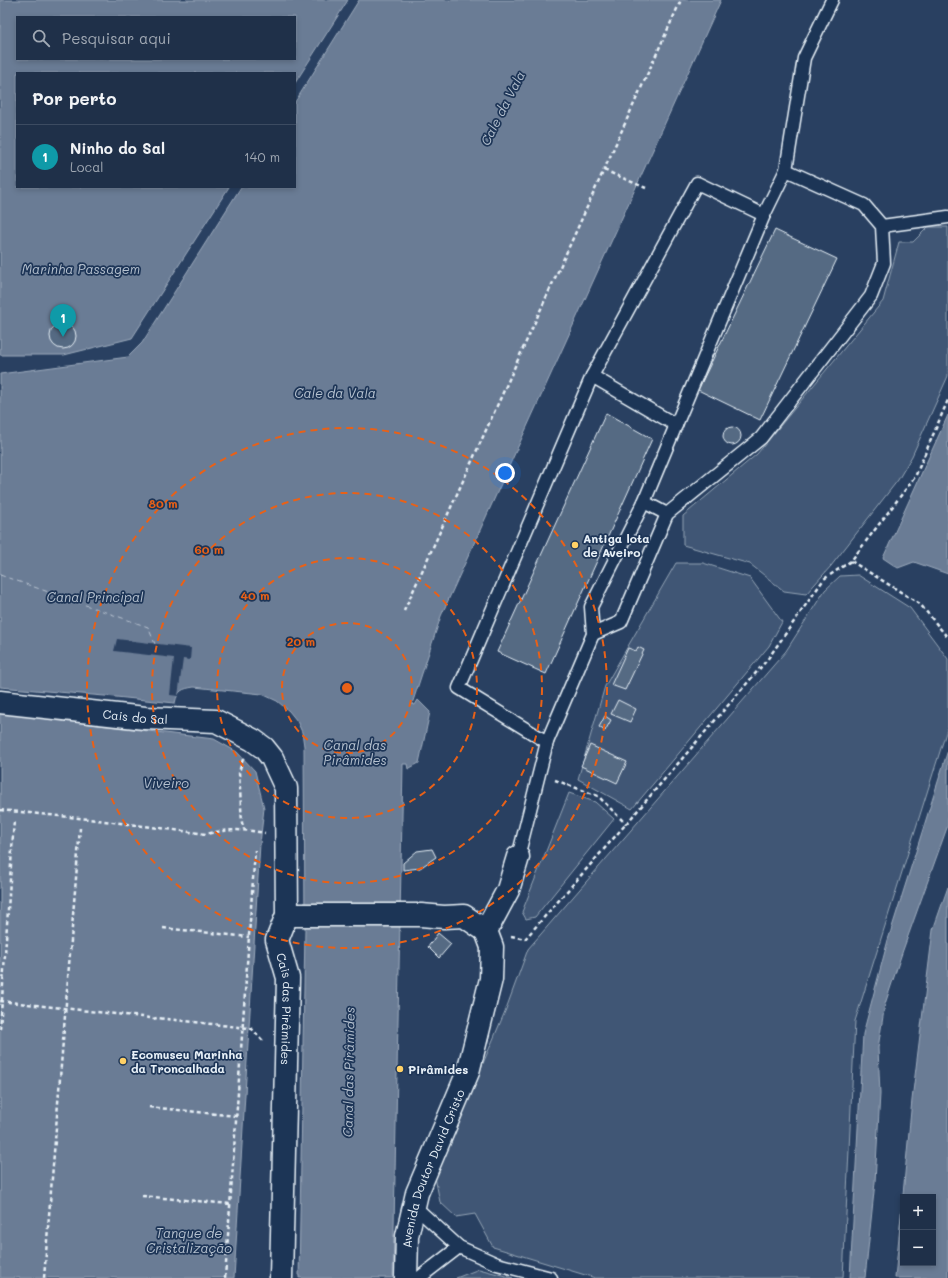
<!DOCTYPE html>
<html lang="pt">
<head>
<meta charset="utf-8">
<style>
  body { margin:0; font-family:Mali,sans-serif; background:#273850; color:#f1f3f6 }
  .controls { position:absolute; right:12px; bottom:12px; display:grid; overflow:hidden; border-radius:0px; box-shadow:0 2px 6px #0003 }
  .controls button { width:36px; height:36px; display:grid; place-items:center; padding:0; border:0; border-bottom:1px solid #3c4b61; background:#1f3049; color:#f1f3f6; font:20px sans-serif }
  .you { position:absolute; left:505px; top:473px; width:14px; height:14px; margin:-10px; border:3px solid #fff; border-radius:50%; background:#1a73e8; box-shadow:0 0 0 6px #1a73e833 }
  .badge { display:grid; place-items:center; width:26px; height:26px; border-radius:50%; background:#90b9f0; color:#fff; font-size:13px; font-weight:700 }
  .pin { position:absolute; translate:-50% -33px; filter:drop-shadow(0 1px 2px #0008) }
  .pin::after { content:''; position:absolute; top:21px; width:14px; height:12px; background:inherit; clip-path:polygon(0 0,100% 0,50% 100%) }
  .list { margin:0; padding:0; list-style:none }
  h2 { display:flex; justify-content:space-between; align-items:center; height:52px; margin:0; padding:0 16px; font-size:17px }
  h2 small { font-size:13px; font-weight:400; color:#a1a9b4 }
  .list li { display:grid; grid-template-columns:26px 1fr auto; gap:12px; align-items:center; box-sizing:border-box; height:64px; padding:0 16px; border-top:1px solid #3c4b61 }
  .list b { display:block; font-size:15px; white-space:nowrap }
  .list p { margin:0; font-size:13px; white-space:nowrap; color:#a1a9b4 }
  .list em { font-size:13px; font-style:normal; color:#a1a9b4 }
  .icon { flex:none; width:22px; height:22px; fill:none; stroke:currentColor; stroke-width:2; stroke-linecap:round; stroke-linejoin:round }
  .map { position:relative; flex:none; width:948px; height:1278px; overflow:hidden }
  .search { position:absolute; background:#1f3049; box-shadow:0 2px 6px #0003; left:16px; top:16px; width:280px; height:44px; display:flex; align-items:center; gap:10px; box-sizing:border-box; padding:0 14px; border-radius:0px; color:#a1a9b4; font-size:15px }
  .panel { position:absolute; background:#1f3049; box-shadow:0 2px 6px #0003; left:16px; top:72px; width:280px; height:116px; border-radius:0px }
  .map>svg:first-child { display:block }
  .green { fill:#415774; stroke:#94a4b6 }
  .water { fill:#6b7c95; stroke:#9dabbd; fill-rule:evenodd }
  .pier { fill:#294061 }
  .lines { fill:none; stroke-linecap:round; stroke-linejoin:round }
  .ferry { stroke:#b6c2d0; stroke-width:1; stroke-dasharray:5 4; stroke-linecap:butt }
  .building { fill:#556a83; stroke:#e8f1f8 }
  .lane-casing { stroke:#e8f1f8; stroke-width:15 }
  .street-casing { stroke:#e8f1f8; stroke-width:25 }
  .path { stroke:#e8f1f8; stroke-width:2.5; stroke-dasharray:4 3; stroke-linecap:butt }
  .lane { stroke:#1d3557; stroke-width:12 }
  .street { stroke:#1d3557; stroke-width:22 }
  .ring { fill:none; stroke:#e86118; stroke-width:2; stroke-dasharray:7 5 }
  .poi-dot { fill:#ffd166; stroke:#1d3557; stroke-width:1.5 }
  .labels { text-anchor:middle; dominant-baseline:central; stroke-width:3.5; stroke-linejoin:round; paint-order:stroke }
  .poi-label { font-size:12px; font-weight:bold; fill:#e8f1f8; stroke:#1d3557; text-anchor:start }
  .street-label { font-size:12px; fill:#e8f1f8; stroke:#1d3557 }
  .water-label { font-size:13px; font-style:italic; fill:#b6c2d0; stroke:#1d3557 }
  .centre { fill:#e86118; stroke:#1d3557; stroke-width:2 }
  .ring-label { font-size:12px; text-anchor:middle; font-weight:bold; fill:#e86118; stroke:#1d3557; stroke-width:3.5; stroke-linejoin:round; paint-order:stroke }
</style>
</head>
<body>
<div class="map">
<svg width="948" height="1278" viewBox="0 0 948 1278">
  <rect width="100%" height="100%" fill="#294061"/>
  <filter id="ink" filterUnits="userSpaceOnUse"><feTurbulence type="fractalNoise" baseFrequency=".025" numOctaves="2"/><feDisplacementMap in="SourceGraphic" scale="8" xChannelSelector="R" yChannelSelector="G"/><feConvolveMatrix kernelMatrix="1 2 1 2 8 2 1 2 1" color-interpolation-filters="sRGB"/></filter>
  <g filter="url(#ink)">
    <g class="green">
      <path d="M928,227H948V376L912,456L898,480L831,566L806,594L784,591L750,564L683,545V516L757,454L883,301L899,242H913Z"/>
      <path d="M676,563H703L750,578L782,622L769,646L632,809L578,779L605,686Z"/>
      <path d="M858,575L910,608L948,659V726L855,1021L843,1278H595L493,1247L475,1214L456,1217L440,1202L435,1177L506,1009L528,949L786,651L825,590L840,576Z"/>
      <path d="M569,793L595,802L614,819L535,917L526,919L522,912Z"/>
      <path d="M479,1269L513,1278H456Z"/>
    </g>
    <g class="water">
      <path d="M0,0H348L295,83V73H17V187H229L132,338L64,355H0ZM17,17H295V59H17Z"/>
      <path d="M359,0H721L441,616L412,704L415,705L418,700L430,712L419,763L408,769L407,764H403L393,1278H299L305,929L304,746L302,732L297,721L289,711L277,701L262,694L194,687C182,689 178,690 175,703L116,697L0,687V374L128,357L142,343L241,187H295V102Z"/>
      <path d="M948,415V574L914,562L898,568L883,558Z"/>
      <path d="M0,713L214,739L237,752L255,771L264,808L260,844L234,1278H0Z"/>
      <path d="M948,750V825L903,950L885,1004L878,1048L880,1094L875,1182L865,1278H850L863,1034L888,940Z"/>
      <path d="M948,887V1278H895L912,1100L933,930ZM903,1197H933V1263H903Z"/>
    </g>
    <path class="pier" d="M117,639L191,648L190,660L183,659L178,696L170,695L174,658L114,651Z"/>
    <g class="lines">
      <path class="ferry" d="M0,575L148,627L155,644"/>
    </g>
    <g class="building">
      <path d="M775,230L837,259L760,420L698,390Z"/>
      <circle cx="63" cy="336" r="13"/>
      <path d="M606,413L652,439L546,674L497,652Z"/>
      <circle cx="732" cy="436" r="9"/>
      <path d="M638,647L644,650L625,690L611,685L628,648L636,651Z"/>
      <path d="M618,700L636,709L630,722L611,714Z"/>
      <path d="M605,716L611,720L605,731L599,727Z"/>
      <path d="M590,745L627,762L617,783L581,766Z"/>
      <path d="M432,849L436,857L420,868L403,870V863L417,851Z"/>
      <path d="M438,933L451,944L439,958L428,947Z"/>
    </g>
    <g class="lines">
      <g class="lane-casing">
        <g id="lane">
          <path d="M882,226L948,217"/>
          <path d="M592,376L697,183L764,215"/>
          <path d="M644,502L667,514"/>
          <path d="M593,634L621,622L667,514L761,438L871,296L884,263L882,226L864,205L786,170"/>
          <path d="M547,742L459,688L592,376L676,425"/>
          <path d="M518,857L547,742L593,634L591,607L644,502L676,425L764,215L786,170L804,58L832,0"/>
          <path d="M414,1206L459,1247L497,1264L551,1278"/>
          <path d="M419,1278L459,1247"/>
        </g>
      </g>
      <g class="street-casing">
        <g id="street">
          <path id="s1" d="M0,702L145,718L216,721L253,740L264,748L272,758L286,788L287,915L277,940L288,978L281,1278"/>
          <path d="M287,915H421L444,917L464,916L486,931"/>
          <path id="s2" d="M406,1278L407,1236L417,1193L468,1072L491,979L492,947L486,931L508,890L518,857"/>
        </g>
      </g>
      <g class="path">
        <path d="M604,170L646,188"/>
        <path d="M851,561L920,604L948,638"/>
        <path d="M404,611L681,0"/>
        <path d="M243,759L239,772L242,823L244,829"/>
        <path d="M555,780L598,796L626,824"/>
        <path d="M0,810L89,819L206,834C228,829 243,829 265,833"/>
        <path d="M163,928L249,937"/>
        <path d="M511,936L525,939L626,824L767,660L824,579L851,561L915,477L948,400"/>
        <path d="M0,1001L151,1018L153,1019L157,1018L248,1028L252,1029L264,1042"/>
        <path d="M0,1029L14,820"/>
        <path d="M149,1107L236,1116"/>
        <path d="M142,1196L230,1204"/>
        <path d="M44,1278L80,828"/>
        <path d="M225,1278L255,850"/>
      </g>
      <use href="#lane" class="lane"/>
      <use href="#street" class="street"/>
    </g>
  </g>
  <g class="ring">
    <circle cx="347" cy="688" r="65"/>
    <circle cx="347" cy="688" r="130"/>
    <circle cx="347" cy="688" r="195"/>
    <circle cx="347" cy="688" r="260"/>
  </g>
  <g class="poi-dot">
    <circle cx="575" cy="545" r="4"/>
    <circle cx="123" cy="1061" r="4"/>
    <circle cx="400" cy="1069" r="4"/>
  </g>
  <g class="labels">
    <g class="poi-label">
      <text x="583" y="538">Antiga lota<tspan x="583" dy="14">de Aveiro</tspan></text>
      <text x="131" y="1054">Ecomuseu Marinha<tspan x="131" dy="14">da Troncalhada</tspan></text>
      <text x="408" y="1069">Pirâmides</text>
    </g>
    <g class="street-label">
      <text stroke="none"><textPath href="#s1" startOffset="136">Cais do Sal</textPath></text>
      <text stroke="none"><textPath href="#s1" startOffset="542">Cais das Pirâmides</textPath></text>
      <text stroke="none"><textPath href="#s2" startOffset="114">Avenida Doutor David Cristo</textPath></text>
    </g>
    <g class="water-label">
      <text transform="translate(502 108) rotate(-63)">Cale da Vala</text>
      <text x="81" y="268">Marinha Passagem</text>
      <text x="335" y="392">Cale da Vala</text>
      <text x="95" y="596">Canal Principal</text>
      <text x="355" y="744">Canal das<tspan x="355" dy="15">Pirâmides</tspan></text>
      <text x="166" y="782">Viveiro</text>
      <text transform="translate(348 1072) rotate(-89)">Canal das Pirâmides</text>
      <text x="189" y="1232">Tanque de<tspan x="189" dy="15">Cristalização</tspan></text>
    </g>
  </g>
  <circle cx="347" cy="688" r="6" class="centre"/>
  <g class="ring-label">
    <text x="163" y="508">80 m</text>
    <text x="209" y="554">60 m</text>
    <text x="255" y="600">40 m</text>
    <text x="301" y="646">20 m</text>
  </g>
</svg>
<div class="controls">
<button>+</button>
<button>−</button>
</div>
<div class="you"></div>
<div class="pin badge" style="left:63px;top:337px;background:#0f9aa8">1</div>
<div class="search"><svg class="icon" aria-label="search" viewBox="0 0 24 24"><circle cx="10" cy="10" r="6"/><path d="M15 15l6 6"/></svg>Pesquisar aqui</div>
<section class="panel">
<h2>Por perto<small></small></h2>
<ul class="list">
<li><span class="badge" style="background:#0f9aa8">1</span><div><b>Ninho do Sal</b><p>Local</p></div><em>140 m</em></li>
</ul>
</section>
</div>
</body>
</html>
